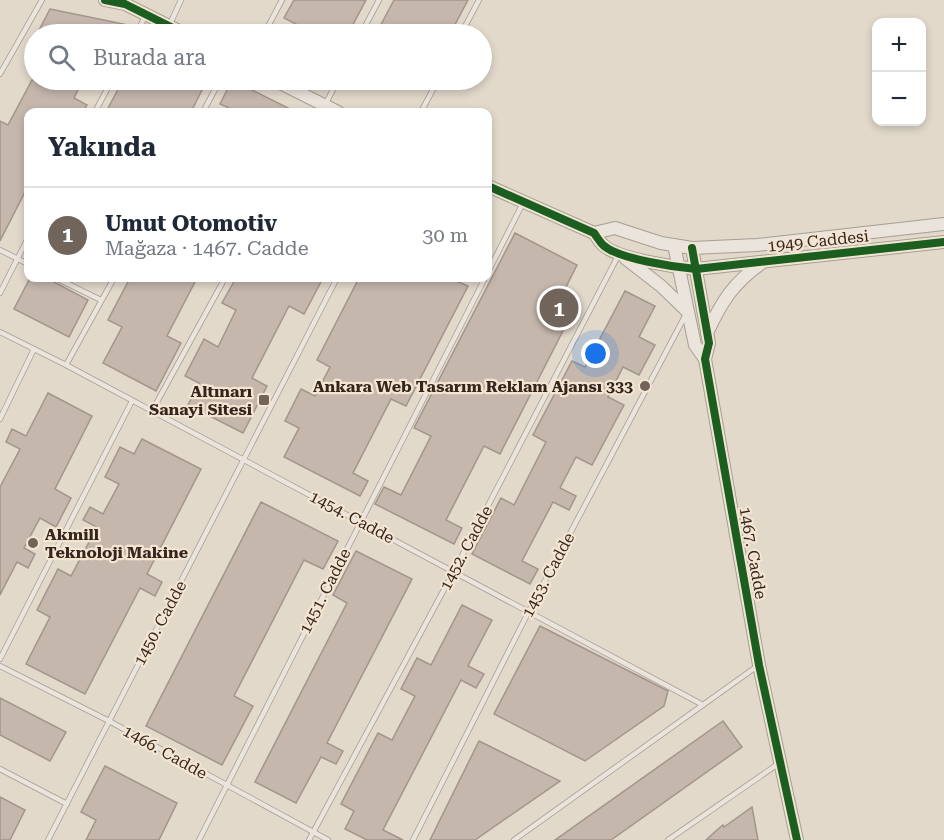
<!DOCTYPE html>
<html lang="tr">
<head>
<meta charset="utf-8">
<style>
  body { margin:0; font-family:"Roboto Serif",serif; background:#f6f6f7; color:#1f2937 }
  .controls { position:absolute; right:18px; top:18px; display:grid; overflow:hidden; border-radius:12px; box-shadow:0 3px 9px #0003 }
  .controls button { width:54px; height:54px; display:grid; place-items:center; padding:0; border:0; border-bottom:2px solid #e0e1e3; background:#fff; color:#1f2937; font:30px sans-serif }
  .you { position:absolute; left:596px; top:354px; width:21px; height:21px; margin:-15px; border:4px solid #fff; border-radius:50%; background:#1a73e8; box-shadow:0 0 0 9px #1a73e833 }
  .badge { display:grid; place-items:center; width:39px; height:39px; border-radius:50%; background:#71655b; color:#fff; font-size:20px; font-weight:700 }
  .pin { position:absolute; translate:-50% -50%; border:3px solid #fff; box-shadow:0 2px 6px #0006 }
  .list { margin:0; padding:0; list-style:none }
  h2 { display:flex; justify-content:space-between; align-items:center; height:78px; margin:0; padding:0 24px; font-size:26px }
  h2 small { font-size:20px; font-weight:400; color:#747a83 }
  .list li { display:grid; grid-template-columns:39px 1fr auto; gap:18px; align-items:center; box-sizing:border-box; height:96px; padding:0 24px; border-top:2px solid #e0e1e3 }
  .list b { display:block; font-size:22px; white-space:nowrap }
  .list p { margin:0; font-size:20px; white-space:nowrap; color:#747a83 }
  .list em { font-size:20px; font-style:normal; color:#747a83 }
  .icon { flex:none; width:33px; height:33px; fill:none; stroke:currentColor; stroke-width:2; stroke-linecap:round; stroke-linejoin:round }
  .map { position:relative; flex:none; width:944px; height:840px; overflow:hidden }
  .search { position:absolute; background:#fff; box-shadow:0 3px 9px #0003; left:24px; top:24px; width:468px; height:66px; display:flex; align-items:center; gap:15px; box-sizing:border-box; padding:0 21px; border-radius:33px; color:#747a83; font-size:22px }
  .panel { position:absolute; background:#fff; box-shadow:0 3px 9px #0003; left:24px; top:108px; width:468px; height:174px; border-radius:12px }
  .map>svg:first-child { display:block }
  .building { fill:#c5b7ac; stroke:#a2958b; stroke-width:1.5 }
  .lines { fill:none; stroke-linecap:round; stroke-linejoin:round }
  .service-casing { stroke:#a79e94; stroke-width:6 }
  .tertiary-casing { stroke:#a79e94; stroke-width:14 }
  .service { stroke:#eae4dc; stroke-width:4.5 }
  .tertiary { stroke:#eae4dc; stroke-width:12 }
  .cycleway-casing { stroke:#f3e5d1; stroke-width:11 }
  .cycleway { stroke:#1b5e20; stroke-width:8 }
  .poi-dot { fill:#71655b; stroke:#f3e5d1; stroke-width:2 }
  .labels { text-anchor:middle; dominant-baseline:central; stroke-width:4.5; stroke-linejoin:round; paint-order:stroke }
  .street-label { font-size:16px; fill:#34261e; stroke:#f3e5d1 }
  .poi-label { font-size:16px; font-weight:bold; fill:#34261e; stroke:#f3e5d1; text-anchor:end }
</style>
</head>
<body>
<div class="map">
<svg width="944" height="840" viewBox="0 0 944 840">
  <rect width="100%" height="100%" fill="#e2d9cb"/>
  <g class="building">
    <path d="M294,0H366L348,34H315L284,18Z"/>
    <path d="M394,0H468L450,34H376Z"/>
    <path d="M50,9L128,25L123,34H37Z"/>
    <path d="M32,80H83L74,98L87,105L83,112H28V186L0,241V121L8,125Z"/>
    <path d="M123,80H203L199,88L202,90L191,112H106Z"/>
    <path d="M232,80L296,112H237L220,104Z"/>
    <path d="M515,233L577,265L554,311L569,319L500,454L484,446L446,520L462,528L454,544L375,504L384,487L401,495L431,436L414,428Z"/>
    <path d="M30,278H52L54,282L88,300L69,337L14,309Z"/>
    <path d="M130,278H197L167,336L181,343L156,391L103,363L122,327L108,320Z"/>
    <path d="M236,278H323L304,314L289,306L252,378L267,386L243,433L188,405L199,383L185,376L204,339L218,347L236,310L222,303Z"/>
    <path d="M359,278H450L468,286L406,406L391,399L353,473L368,481L360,496L284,457L299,428L285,421L301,389L315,396L330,367L317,360Z"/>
    <path d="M625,291L655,306L639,337L655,345L639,375L623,367L608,397L624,405L592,465L576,457L560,488L576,496L569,510L553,502L522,561L538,569L530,584L472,554L501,498L514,505L546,442L533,435L572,361L585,367Z"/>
    <path d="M48,393L92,416L55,489L71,498L56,527L40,518L24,548L35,554L28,568L17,562L0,595V487L20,449L6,442L12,429L26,436Z"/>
    <path d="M142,439L201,469L147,574L162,582L155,596L140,588L85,694L26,664L50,617L37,610L58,569L71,576L97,527L83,520L90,507L103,514L119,484L105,477L120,447L134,454Z"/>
    <path d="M261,502L338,541L323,569L304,560L234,696L253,706L222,765L146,726Z"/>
    <path d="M356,551L412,579L327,743L343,751L336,764L321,757L296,803L255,782L347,603L333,595Z"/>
    <path d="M462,605L492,620L468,666L484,674L476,688L461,680L383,830L403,840H367L345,829L354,811L341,804L378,733L392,740L415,696L401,689L417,658L431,665Z"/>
    <path d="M540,626L668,691L664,706L585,761L494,714Z"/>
    <path d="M0,698L66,732L50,761L0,735Z"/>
    <path d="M723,721L742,747L611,840H555Z"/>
    <path d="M479,741L560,781L475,840H430Z"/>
    <path d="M105,766L177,803L159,840H86L96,820L81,812Z"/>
    <path d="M0,797L25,810L10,840H0Z"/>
    <path d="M752,807L758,840H706L718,829L723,825L724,827Z"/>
  </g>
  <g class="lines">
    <g class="service-casing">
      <g id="service">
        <path d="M170,24L181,0"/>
        <path d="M136,34L146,15"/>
        <path d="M264,34L282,0"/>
        <path d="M361,34L379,0"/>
        <path d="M461,34L479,0"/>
        <path d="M0,74L42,0"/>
        <path d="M326,103L338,80"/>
        <path d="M95,112L112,80"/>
        <path d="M203,112L220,80"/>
        <path d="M421,112L438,80"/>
        <path d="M0,250L28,264"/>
        <path d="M488,272L523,203"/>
        <path d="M56,278L101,300"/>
        <path d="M0,293L28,238"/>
        <path d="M0,332L66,365L703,705"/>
        <path d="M66,365L114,278"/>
        <path d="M152,411L225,278"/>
        <path d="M0,419L34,349"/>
        <path d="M0,659L132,401"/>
        <path d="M0,666L109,721L328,840"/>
        <path d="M0,769L67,804"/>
        <path d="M48,840L337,278"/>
        <path d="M199,840L485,278"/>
        <path d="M309,840L454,571L619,254"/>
        <path d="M413,840L529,611L685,316"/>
        <path d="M514,840L756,667"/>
        <path d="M668,840L778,764"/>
      </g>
    </g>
    <g class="tertiary-casing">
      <g id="tertiary">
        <path d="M105,0L125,4L185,34"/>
        <path d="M274,80L338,112"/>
        <path d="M488,186L594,233C597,237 600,242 603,245C618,259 674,267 696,269L944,242"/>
        <path d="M594,233L615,228L661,243L692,248L757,245L944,224"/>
        <path d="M674,245L695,345L705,359"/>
        <path d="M692,248L709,343L705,359L759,665L797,840"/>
        <path d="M625,258L661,286L687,311"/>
        <path d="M707,333C722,301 733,283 763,262"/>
      </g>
    </g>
    <use href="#service" class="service"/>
    <use href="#tertiary" class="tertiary"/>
    <g class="cycleway-casing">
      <g id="cycleway">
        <path d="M105,0L125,4L185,34"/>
        <path d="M488,186L594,233C597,237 600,242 603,245C618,259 674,267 696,269L944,242"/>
        <path d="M692,248L709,343L705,359L759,665L797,840"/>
      </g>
    </g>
    <use href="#cycleway" class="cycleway"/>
  </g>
  <g class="poi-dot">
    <circle cx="645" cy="386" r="6"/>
    <rect x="258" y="394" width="12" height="12" rx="3"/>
    <circle cx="33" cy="543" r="6"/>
  </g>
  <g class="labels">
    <g class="street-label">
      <text transform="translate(818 241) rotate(-6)">1949 Caddesi</text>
      <text transform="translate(352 517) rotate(28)">1454. Cadde</text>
      <text transform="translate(466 548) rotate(-62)">1452. Cadde</text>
      <text transform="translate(753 553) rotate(80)">1467. Cadde</text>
      <text transform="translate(548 575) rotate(-62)">1453. Cadde</text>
      <text transform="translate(325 591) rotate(-63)">1451. Cadde</text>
      <text transform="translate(160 623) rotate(-62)">1450. Cadde</text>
      <text transform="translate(165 752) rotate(29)">1466. Cadde</text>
    </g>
    <g class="poi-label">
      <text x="633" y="386">Ankara Web Tasarım Reklam Ajansı 333</text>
      <text x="252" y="391">Altınarı<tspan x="252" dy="18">Sanayi Sitesi</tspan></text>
      <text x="45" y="534" text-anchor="start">Akmill<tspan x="45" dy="18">Teknoloji Makine</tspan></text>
    </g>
  </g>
</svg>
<div class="controls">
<button>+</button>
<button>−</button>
</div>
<div class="you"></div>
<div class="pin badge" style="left:559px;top:308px">1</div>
<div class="search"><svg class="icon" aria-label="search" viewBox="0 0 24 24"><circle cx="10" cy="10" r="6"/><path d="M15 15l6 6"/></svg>Burada ara</div>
<section class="panel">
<h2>Yakında<small></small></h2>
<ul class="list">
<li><span class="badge">1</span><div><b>Umut Otomotiv</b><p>Mağaza · 1467. Cadde</p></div><em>30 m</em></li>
</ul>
</section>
</div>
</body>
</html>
